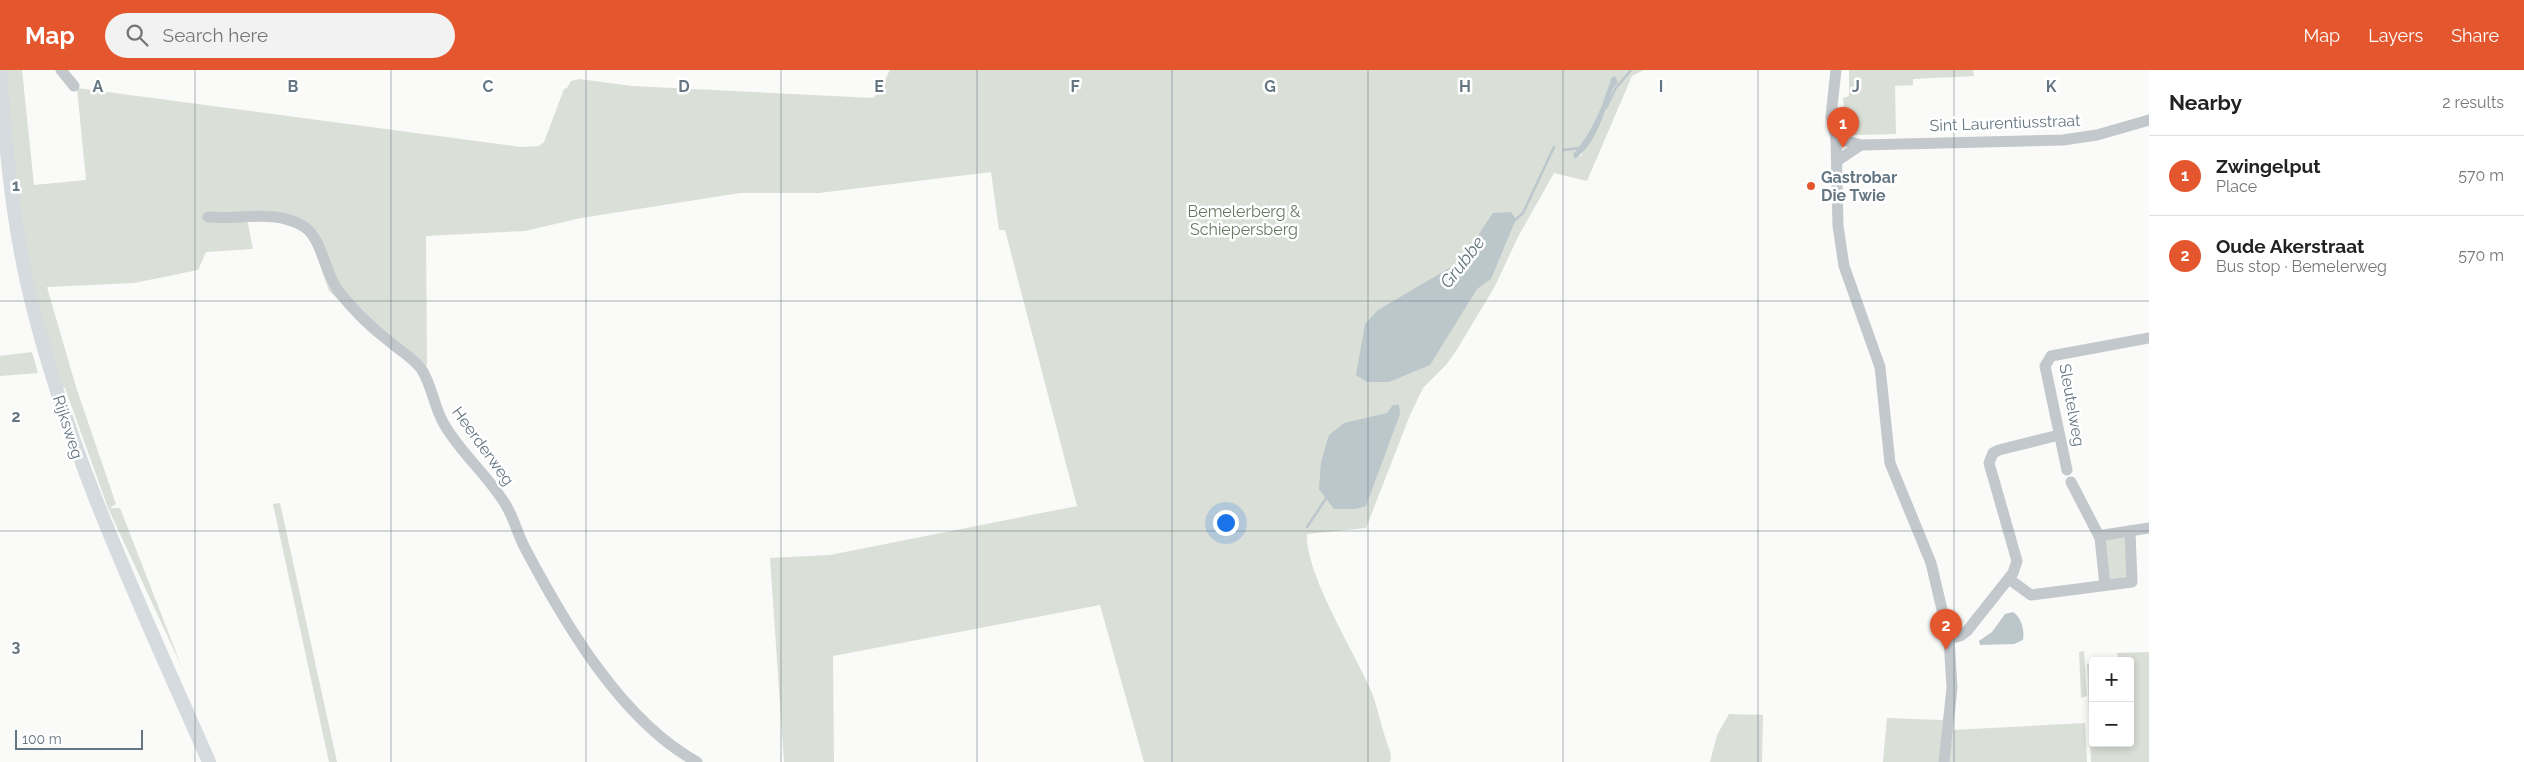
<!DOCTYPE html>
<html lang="en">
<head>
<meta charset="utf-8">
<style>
  body { margin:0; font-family:Raleway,sans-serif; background:#f2f2f2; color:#222 }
  .controls { position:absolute; right:15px; bottom:15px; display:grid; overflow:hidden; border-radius:5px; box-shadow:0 2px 8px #0003 }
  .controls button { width:45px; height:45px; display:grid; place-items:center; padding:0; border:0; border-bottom:1px solid #e0e0e0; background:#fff; color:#222; font:25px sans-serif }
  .scale { position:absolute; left:15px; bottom:12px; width:128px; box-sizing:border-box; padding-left:5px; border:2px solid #657683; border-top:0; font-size:14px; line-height:18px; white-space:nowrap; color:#657683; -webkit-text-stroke:4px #fff; paint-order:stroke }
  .you { position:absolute; left:1225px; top:452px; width:18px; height:18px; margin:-12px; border:4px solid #fff; border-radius:50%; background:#1a73e8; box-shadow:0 0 0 8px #1a73e833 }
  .badge { display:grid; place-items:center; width:32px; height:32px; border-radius:50%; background:#e4572e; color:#fff; font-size:16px; font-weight:700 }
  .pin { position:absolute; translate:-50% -41px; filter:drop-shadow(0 1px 2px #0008) }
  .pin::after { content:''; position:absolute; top:26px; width:18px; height:15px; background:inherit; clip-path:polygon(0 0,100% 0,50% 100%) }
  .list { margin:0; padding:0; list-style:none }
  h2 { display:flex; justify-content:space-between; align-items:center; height:65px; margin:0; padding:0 20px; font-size:21px }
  h2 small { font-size:16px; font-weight:400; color:#767676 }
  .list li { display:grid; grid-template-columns:32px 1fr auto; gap:15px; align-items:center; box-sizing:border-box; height:80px; padding:0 20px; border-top:1px solid #e0e0e0 }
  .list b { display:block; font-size:19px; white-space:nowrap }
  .list p { margin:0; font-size:16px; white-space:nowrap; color:#767676 }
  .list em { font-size:16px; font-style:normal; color:#767676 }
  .icon { flex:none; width:28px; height:28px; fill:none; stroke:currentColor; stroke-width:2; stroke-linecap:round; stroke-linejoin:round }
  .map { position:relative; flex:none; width:2149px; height:692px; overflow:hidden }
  header { display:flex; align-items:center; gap:30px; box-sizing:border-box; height:70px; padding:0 25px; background:#e4572e; color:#fff }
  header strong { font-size:24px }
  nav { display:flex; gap:28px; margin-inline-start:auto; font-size:18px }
  .search { width:350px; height:45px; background:#f2f2f2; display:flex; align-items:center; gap:12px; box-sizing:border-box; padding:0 18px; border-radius:28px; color:#767676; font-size:19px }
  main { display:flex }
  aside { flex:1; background:#fff }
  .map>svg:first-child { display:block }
  .green { fill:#dadfd7; fill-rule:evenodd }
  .water { fill:#bbc7cb }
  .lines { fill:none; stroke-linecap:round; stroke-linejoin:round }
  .stream { stroke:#bbc7cb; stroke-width:2.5 }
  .minor { stroke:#c3c8cc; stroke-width:11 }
  .major { stroke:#d6dbdf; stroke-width:14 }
  .grid { fill:none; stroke:#657683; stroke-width:1; stroke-opacity:0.55 }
  .poi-dot { fill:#e4572e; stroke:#fff; stroke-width:2 }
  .labels { text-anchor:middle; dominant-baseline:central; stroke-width:5; stroke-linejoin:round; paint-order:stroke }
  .street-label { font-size:16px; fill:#657683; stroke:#fff }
  .poi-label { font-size:16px; font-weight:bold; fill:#657683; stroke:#fff; text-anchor:start }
  .park-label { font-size:16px; fill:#687a64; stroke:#fff }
  .water-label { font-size:18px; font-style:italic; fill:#60757c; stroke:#fff }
  .grid-label { font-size:16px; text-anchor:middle; font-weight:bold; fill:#657683; stroke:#fff; stroke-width:5; stroke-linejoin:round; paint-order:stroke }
</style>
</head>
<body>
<header>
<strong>Map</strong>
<div class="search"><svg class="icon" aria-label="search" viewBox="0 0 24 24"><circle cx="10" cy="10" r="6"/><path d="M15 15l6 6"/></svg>Search here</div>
<nav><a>Map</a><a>Layers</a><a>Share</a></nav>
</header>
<main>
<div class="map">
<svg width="2149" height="692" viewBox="0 0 2149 692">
  <rect width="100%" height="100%" fill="#fafaf8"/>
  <g class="green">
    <path d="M3,0H22L34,115L86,110L77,18L521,77L539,76L544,72L564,19L567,18L571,11L579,9L632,16L873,28L879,21L890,0H1644L1632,6L1587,111L1554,103L1518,167L1495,216L1456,281L1446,295L1423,318L1410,345L1366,458L1307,464C1305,502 1352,578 1369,616C1377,634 1380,652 1386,670C1388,678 1393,684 1390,692H1144L1100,535L833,586L834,692H784L770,488L830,485L1077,436L1005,160H999L991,102L819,123H740L581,148L525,161L426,166L427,295L419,302L329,221L309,164L276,150L247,149L253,179L206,182L198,200L134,213L47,217L76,317L116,434L110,438H120L181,595L108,438L65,318L57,312L34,217L17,126ZM1611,8L1618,13L1581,86L1573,84C1592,63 1603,35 1611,8Z"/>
    <path d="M1849,0H1973L1974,6L1913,9V15L1895,16L1896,64L1853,65L1846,59L1843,28L1849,26Z"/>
    <path d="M32,282L38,303L0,306V286Z"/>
    <path d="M280,433L337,692H329L273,434Z"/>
    <path d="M2125,467L2128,508L2109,510L2104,469Z"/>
    <path d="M2084,581L2087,626L2081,628L2079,582Z"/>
    <path d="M2149,582V692H2091L2087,594H2093V673H2130V591H2118L2117,583Z"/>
    <path d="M1729,644L1763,645L1762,692H1710L1717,665Z"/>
    <path d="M1887,648L1943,650L1940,692H1883Z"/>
    <path d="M2085,653L2087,692H1949L1953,660Z"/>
  </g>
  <g class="water">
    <path d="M1615,6L1618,13L1613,19C1603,44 1597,73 1575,89L1573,84C1592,63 1603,35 1611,8Z"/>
    <path d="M1511,142L1516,149L1491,209L1477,219L1430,295L1389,312H1367L1356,305L1365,254L1378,240L1458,193C1472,178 1481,159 1493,143Z"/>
    <path d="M1393,335H1399L1400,344L1366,436L1355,439H1334L1319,419L1321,392L1329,365L1344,353L1387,343Z"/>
    <path d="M2013,542C2021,547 2025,560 2023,570L2014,574L1980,575L1979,571L1992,562L2005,544Z"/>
  </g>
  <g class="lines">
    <g class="stream">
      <path d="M1606,38L1615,19L1631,0"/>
      <path d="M1564,80L1579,78"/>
      <path d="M1515,150L1523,143L1554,77"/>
      <path d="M1307,457L1327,427"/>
    </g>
    <g class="minor">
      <path d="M61,0L74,16"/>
      <path d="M1836,0L1831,46L1836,68L1838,156L1844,196L1880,297L1890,393L1931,493L1949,569L1952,618L1944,692"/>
      <path d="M1836,68L1861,75"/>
      <path d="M1837,91L1861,75L2063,70L2097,65L2149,50"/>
      <path d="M208,147C240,150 274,139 303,156C323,168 324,204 340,223C354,241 372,258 390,272C400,281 414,288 422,300C432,316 434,337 444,354C461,384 490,407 507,437C515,451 518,466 526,480C565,554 622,651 697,692"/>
      <path d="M2067,400L2045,296L2051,286L2149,268"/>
      <path d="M2071,412L2100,468L2105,515"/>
      <path d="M2100,468L2104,465L2149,458"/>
      <path d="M2009,509L2031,525L2132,512L2130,461"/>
      <path d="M1949,569L1960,566L1967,561L2013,503L2017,491L1989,393L1993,383L1999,380L2059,365"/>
    </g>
    <path class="major" d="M0,1C6,76 12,151 30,225C69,388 142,539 209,692"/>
  </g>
  <path class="grid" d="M195,0V692M391,0V692M586,0V692M781,0V692M977,0V692M1172,0V692M1368,0V692M1563,0V692M1758,0V692M1954,0V692M0,231H2149M0,461H2149"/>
  <circle class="poi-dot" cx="1811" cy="116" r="5"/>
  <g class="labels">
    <g class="street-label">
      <text transform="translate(2005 53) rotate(-2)">Sint Laurentiusstraat</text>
      <text transform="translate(2072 335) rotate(80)">Sleutelweg</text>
      <text transform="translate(68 357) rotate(72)">Rijksweg</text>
      <text transform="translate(483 376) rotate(54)">Heerderweg</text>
    </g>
    <g class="poi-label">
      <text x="1821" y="107">Gastrobar<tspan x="1821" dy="18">Die Twie</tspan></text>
    </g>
    <g class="park-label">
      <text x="1244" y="141">Bemelerberg &amp;<tspan x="1244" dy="18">Schiepersberg</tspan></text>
    </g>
    <g class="water-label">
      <text transform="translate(1462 192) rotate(-52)">Grubbe</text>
    </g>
  </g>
  <g class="grid-label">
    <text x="98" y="22">A</text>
    <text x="293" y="22">B</text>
    <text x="488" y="22">C</text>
    <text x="684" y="22">D</text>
    <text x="879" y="22">E</text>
    <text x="1075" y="22">F</text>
    <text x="1270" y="22">G</text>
    <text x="1465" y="22">H</text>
    <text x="1661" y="22">I</text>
    <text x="1856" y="22">J</text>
    <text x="2051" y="22">K</text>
    <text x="16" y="121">1</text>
    <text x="16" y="352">2</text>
    <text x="16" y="582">3</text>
  </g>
</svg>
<div class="controls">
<button>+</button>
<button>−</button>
</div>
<div class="scale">100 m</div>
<div class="you"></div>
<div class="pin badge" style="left:1843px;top:78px">1</div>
<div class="pin badge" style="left:1946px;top:580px">2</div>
</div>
<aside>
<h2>Nearby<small>2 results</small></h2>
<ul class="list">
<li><span class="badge">1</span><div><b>Zwingelput</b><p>Place</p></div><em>570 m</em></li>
<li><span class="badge">2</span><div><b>Oude Akerstraat</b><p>Bus stop · Bemelerweg</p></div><em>570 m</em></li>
</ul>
</aside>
</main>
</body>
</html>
